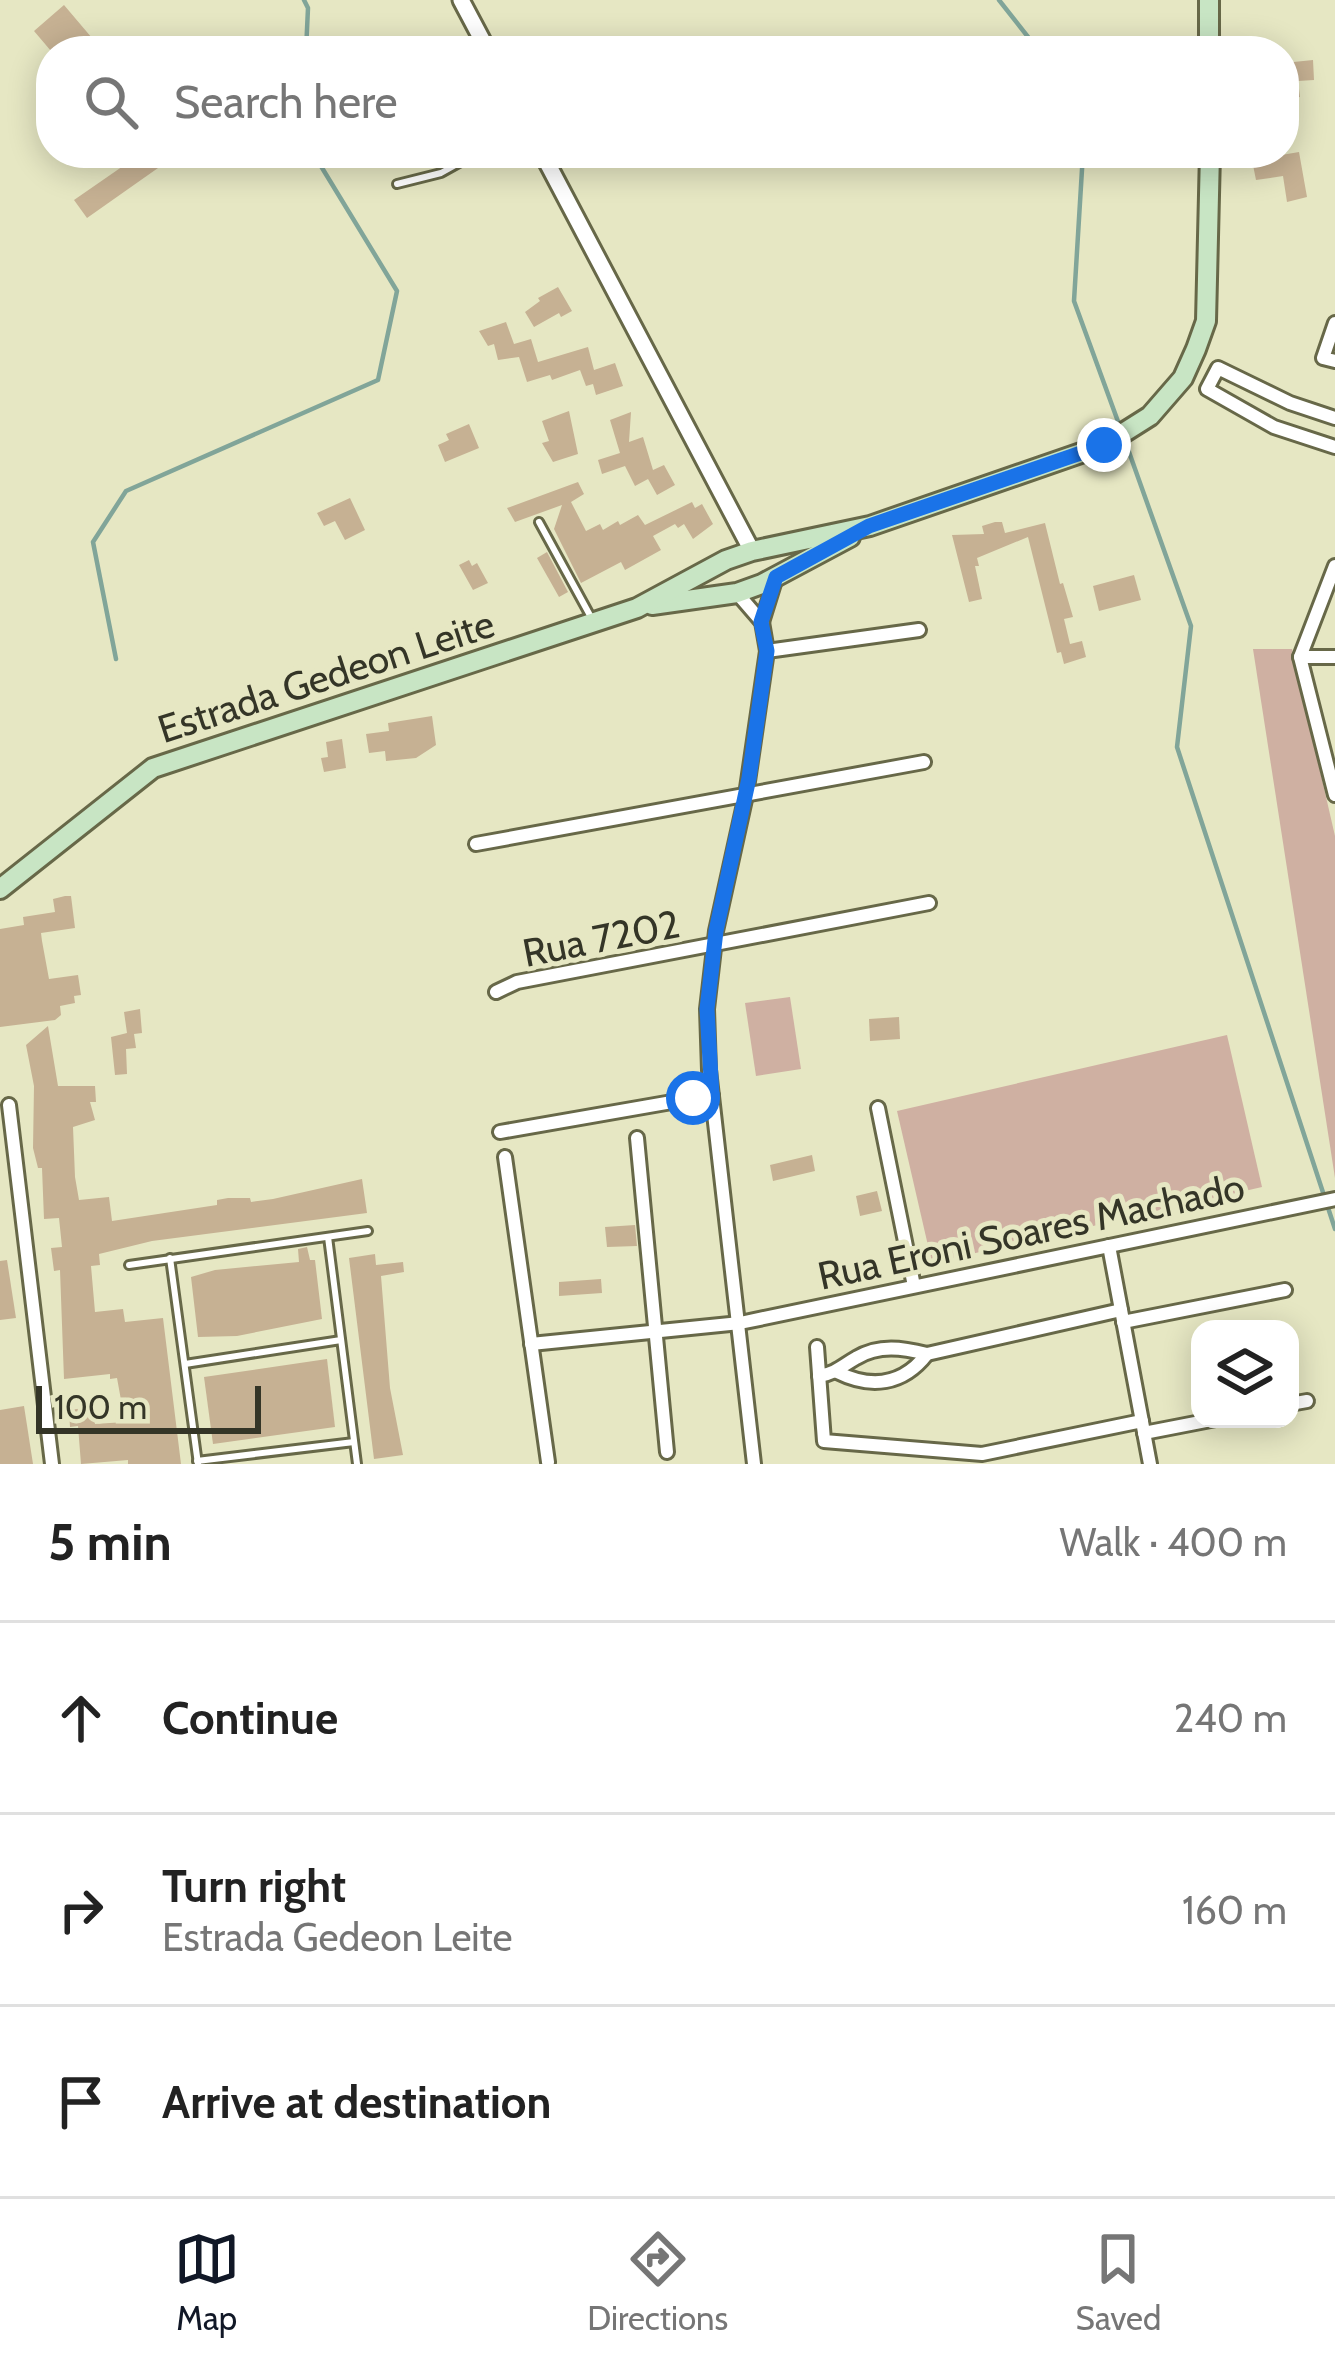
<!DOCTYPE html>
<html lang="en">
<head>
<meta charset="utf-8">
<style>
  body { margin:0; font-family:Cabin,sans-serif; background:#f2f2f2; color:#222 }
  .controls { position:absolute; right:36px; bottom:36px; display:grid; overflow:hidden; border-radius:24px; box-shadow:0 6px 30px #0003 }
  .controls button { width:108px; height:108px; display:grid; place-items:center; padding:0; border:0; border-bottom:3px solid #e0e0e0; background:#fff; color:#222; font:60px sans-serif }
  .scale { position:absolute; left:36px; bottom:30px; width:225px; box-sizing:border-box; padding-left:12px; border:6px solid #343527; border-top:0; font-size:33px; line-height:42px; white-space:nowrap; color:#343527; -webkit-text-stroke:9px #e6e7c3; paint-order:stroke }
  .stop { position:absolute; width:36px; height:36px; margin:-27px; border:9px solid #1a73e8; border-radius:50%; background:#fff }
  .stop.end { background:#1a73e8; border-color:#fff; box-shadow:0 3px 12px #0008 }
  .list { margin:0; padding:0; list-style:none }
  h2 { display:flex; justify-content:space-between; align-items:center; height:156px; margin:0; padding:0 48px; font-size:51px }
  h2 small { font-size:39px; font-weight:400; color:#767676 }
  .list li { display:grid; grid-template-columns:78px 1fr auto; gap:36px; align-items:center; box-sizing:border-box; height:192px; padding:0 48px; border-top:3px solid #e0e0e0 }
  .list b { display:block; font-size:45px; white-space:nowrap }
  .list p { margin:0; font-size:39px; white-space:nowrap; color:#767676 }
  .list em { font-size:39px; font-style:normal; color:#767676 }
  .icon { flex:none; width:66px; height:66px; fill:none; stroke:currentColor; stroke-width:2; stroke-linecap:round; stroke-linejoin:round }
  .map { position:relative; flex:none; width:1335px; height:1464px; overflow:hidden }
  .search { position:absolute; background:#fff; box-shadow:0 6px 30px #0003; left:36px; right:36px; top:36px; height:132px; display:flex; align-items:center; gap:30px; box-sizing:border-box; padding:0 42px; border-radius:48px; color:#767676; font-size:45px }
  .sheet { height:732px; background:#fff }
  nav { display:flex; justify-content:space-around; align-items:center; box-sizing:border-box; height:168px; border-top:3px solid #e0e0e0; background:#fff; font-size:33px; color:#767676 }
  nav a { display:grid; justify-items:center; gap:6px }
  nav .on { color:#111827 }
  .map>svg:first-child { display:block }
  .green { fill:#cfb0a2 }
  .lines { fill:none; stroke-linecap:round; stroke-linejoin:round }
  .stream { stroke:#81a599; stroke-width:4.5 }
  .building { fill:#c6b193 }
  .service-casing { stroke:#676848; stroke-width:12 }
  .minor-casing { stroke:#676848; stroke-width:18 }
  .tertiary-casing { stroke:#676848; stroke-width:21 }
  .secondary-casing { stroke:#676848; stroke-width:24 }
  .service { stroke:#fff; stroke-width:6 }
  .minor { stroke:#fff; stroke-width:12 }
  .tertiary { stroke:#fff; stroke-width:15 }
  .secondary { stroke:#c8e5c4; stroke-width:18 }
  .route { stroke:#1a73e8; stroke-width:15 }
  .labels { text-anchor:middle; dominant-baseline:central; stroke-width:10; stroke-linejoin:round; paint-order:stroke }
  .street-label { font-size:39px; fill:#343527; stroke:#e6e7c3 }
</style>
</head>
<body>
<div class="map">
<svg width="1335" height="1464" viewBox="0 0 1335 1464">
  <rect width="100%" height="100%" fill="#e6e7c3"/>
  <g class="green">
    <path d="M1253,649H1292L1335,836V1178Z"/>
    <path d="M790,997L801,1069L756,1076L745,1003Z"/>
    <path d="M1227,1035L1262,1187L932,1263L897,1111Z"/>
  </g>
  <g class="lines">
    <g class="stream">
      <path d="M304,0L308,8L306,51"/>
      <path d="M999,0L1039,51"/>
      <path d="M1083,153L1074,301L1120,427"/>
      <path d="M1124,438L1191,626L1177,747L1335,1229"/>
      <path d="M116,659L93,542L126,491L378,380L397,291L313,153"/>
    </g>
  </g>
  <g class="building">
    <path d="M64,5L103,51H83L75,43L66,51H51L34,31Z"/>
    <path d="M1313,60L1314,80L1298,81L1300,97L1284,99V63Z"/>
    <path d="M1299,152L1307,197L1287,202L1283,176L1256,180L1252,160Z"/>
    <path d="M149,154L158,168L87,218L74,200L139,155L141,160Z"/>
    <path d="M558,287L572,311L561,317L559,313L534,327L525,312L540,301L538,298Z"/>
    <path d="M506,322L514,344L531,339L538,362L588,347L594,370L615,363L623,386L596,395L593,384L586,386L580,370L552,380L550,375L527,382L519,357L498,360L494,344L488,346L479,331Z"/>
    <path d="M569,411L578,454L553,462L542,443L549,441L542,421Z"/>
    <path d="M631,412L629,442L643,437L653,470L664,465L675,485L657,495L648,479L635,486L625,466L602,474L598,460L620,453L610,420Z"/>
    <path d="M469,424L479,448L445,462L438,445L449,440L446,434Z"/>
    <path d="M578,482L584,494L571,502L586,531L600,524L603,530L618,521L620,525L638,515L645,525L692,502L695,508L702,504L713,524L693,539L684,524L678,528L675,524L653,536L661,550L625,570L621,562L581,583L554,529L562,505L515,522L507,508Z"/>
    <path d="M350,498L365,530L345,540L335,521L324,526L317,513Z"/>
    <path d="M995,522H1002L1005,533L1045,523L1060,584L1063,583L1073,617L1064,619L1070,644L1082,641L1086,657L1064,664L1061,652L1057,653L1028,537L977,558L979,566H975L982,599L969,602L952,535L984,534L982,526Z"/>
    <path d="M547,552L568,592L559,597L537,558Z"/>
    <path d="M469,560L472,566L477,563L488,583L473,590L459,565Z"/>
    <path d="M1134,575L1141,600L1099,611L1093,586Z"/>
    <path d="M432,716L436,745L416,758L386,761L385,751L369,753L366,734L389,731L388,723Z"/>
    <path d="M342,739L346,768L324,772L321,758L328,757L326,742Z"/>
    <path d="M65,896H71L75,928L41,933L42,941L49,979L78,975L81,995L74,996L75,1003L60,1006L61,1015L55,1020L0,1027V929L24,925L23,917L55,912L53,899Z"/>
    <path d="M140,1009L142,1033L134,1034L136,1048L126,1049L127,1074L115,1075L111,1037L127,1033L124,1012Z"/>
    <path d="M899,1017L900,1039L870,1041L869,1019Z"/>
    <path d="M48,1026L58,1086H95L96,1102H90L95,1120L73,1127L75,1177L79,1200L109,1197L112,1221L217,1205V1200L228,1198H250L251,1202L273,1199L362,1179L367,1213L152,1241L99,1254L100,1265L91,1266L95,1312L123,1309L125,1322L163,1318L181,1464H128V1460L81,1464L78,1426L70,1427L69,1410L93,1407L95,1424L125,1422L117,1378L110,1379V1374L64,1379L60,1270L54,1271L51,1248L62,1247L59,1218L44,1219L42,1168H38L33,1148L34,1086L26,1045Z"/>
    <path d="M812,1155L815,1171L773,1181L770,1165Z"/>
    <path d="M877,1191L882,1211L860,1216L856,1196Z"/>
    <path d="M635,1225L637,1246L607,1247L605,1227Z"/>
    <path d="M307,1247L310,1260H315L322,1319L237,1336L198,1337L191,1277L215,1270L299,1262L298,1249Z"/>
    <path d="M375,1254L376,1265L403,1262L404,1272L381,1276L390,1388L403,1455L374,1459L349,1258Z"/>
    <path d="M7,1260L16,1318L0,1320V1261Z"/>
    <path d="M601,1279L602,1293L559,1296V1282Z"/>
    <path d="M327,1359L335,1427L213,1444L204,1377Z"/>
    <path d="M24,1406L33,1464H0V1410Z"/>
  </g>
  <g class="lines">
    <g class="service-casing">
      <g id="service">
        <path d="M415,44L419,51"/>
        <path d="M397,184L441,173L477,153"/>
        <path d="M539,522L592,619"/>
        <path d="M328,1237L357,1464"/>
        <path d="M170,1258L198,1464"/>
        <path d="M129,1265L368,1231"/>
        <path d="M185,1364L341,1340"/>
        <path d="M197,1461L354,1442"/>
      </g>
    </g>
    <g class="minor-casing">
      <g id="minor">
        <path d="M1335,323L1323,358L1335,361"/>
        <path d="M1335,418L1290,403L1218,368L1207,389L1274,427L1335,447"/>
        <path d="M1335,566L1300,657L1335,795"/>
        <path d="M737,593L762,622L767,651L746,795L716,931L707,1009L709,1070L754,1464"/>
        <path d="M762,622L776,577"/>
        <path d="M767,651L919,630"/>
        <path d="M1300,657H1335"/>
        <path d="M476,844L924,762"/>
        <path d="M496,992L517,982L929,903"/>
        <path d="M9,1105L52,1464"/>
        <path d="M878,1108L914,1286"/>
        <path d="M500,1132L712,1095"/>
        <path d="M637,1138L667,1452"/>
        <path d="M505,1157L548,1462"/>
        <path d="M1109,1246L1150,1464"/>
        <path d="M1123,1322L1285,1290"/>
        <path d="M531,1344L740,1323L1335,1199"/>
        <path d="M817,1347L824,1441L982,1454L1142,1421"/>
        <path d="M837,1372C871,1389 903,1385 927,1354"/>
        <path d="M819,1376C836,1373 842,1366 856,1358C879,1344 903,1348 927,1354L1121,1310"/>
        <path d="M1290,1404L1307,1401"/>
        <path d="M1144,1433L1216,1419"/>
      </g>
    </g>
    <g class="tertiary-casing">
      <g id="tertiary">
        <path d="M461,0L488,51"/>
        <path d="M542,153L752,551"/>
      </g>
    </g>
    <g class="secondary-casing">
      <g id="secondary">
        <path d="M1209,0V51"/>
        <path d="M652,605L737,593L762,584L850,537"/>
        <path d="M0,889L153,768L637,608L726,560L752,551L870,526L1104,445L1150,416L1183,378L1196,349L1206,321L1210,153"/>
      </g>
    </g>
    <use href="#service" class="service"/>
    <use href="#minor" class="minor"/>
    <use href="#tertiary" class="tertiary"/>
    <use href="#secondary" class="secondary"/>
  </g>
  <g class="lines">
    <path class="route" d="M693,1098L712,1095L707,1009L716,931L749,778L767,651L761,622L776,577L869,526L1104,445"/>
  </g>
  <g class="labels">
    <g class="street-label">
      <text transform="translate(326 676) rotate(-18)">Estrada Gedeon Leite</text>
      <text transform="translate(601 938) rotate(-11)">Rua 7202</text>
      <text transform="translate(1031 1231) rotate(-12)">Rua Eroni Soares Machado</text>
    </g>
  </g>
</svg>
<div class="controls">
<button><svg class="icon" aria-label="layers" viewBox="0 0 24 24"><path d="M12 4l9 5-9 5-9-5zM3 14l9 5 9-5"/></svg></button>
</div>
<div class="scale">100 m</div>
<div class="stop" style="left:693px;top:1098px"></div>
<div class="stop end" style="left:1104px;top:445px"></div>
<div class="search"><svg class="icon" aria-label="search" viewBox="0 0 24 24"><circle cx="10" cy="10" r="6"/><path d="M15 15l6 6"/></svg>Search here</div>
</div>
<section class="sheet">
<h2>5 min<small>Walk · 400 m</small></h2>
<ul class="list">
<li><svg class="icon" aria-label="ahead" viewBox="0 0 24 24"><path d="M12 20V5M6 11l6-6 6 6"/></svg><div><b>Continue</b></div><em>240 m</em></li>
<li><svg class="icon" aria-label="right" viewBox="0 0 24 24"><path d="M7 20v-9h11M14 6l5 5-5 5"/></svg><div><b>Turn right</b><p>Estrada Gedeon Leite</p></div><em>160 m</em></li>
<li><svg class="icon" aria-label="arrive" viewBox="0 0 24 24"><path d="M6 21V4h12l-3 4 3 4H6"/></svg><div><b>Arrive at destination</b></div></li>
</ul>
</section>
<nav>
<a class="on"><svg class="icon" aria-label="map" viewBox="0 0 24 24"><path d="M3 6l6-2 6 2 6-2v14l-6 2-6-2-6 2zM9 4v14M15 6v14"/></svg>Map</a>
<a><svg class="icon" aria-label="directions" viewBox="0 0 24 24"><path d="M12 3l9 9-9 9-9-9zM9 14v-3h6M13 9l2 2-2 2"/></svg>Directions</a>
<a><svg class="icon" aria-label="saved" viewBox="0 0 24 24"><path d="M7 4h10v16l-5-4-5 4z"/></svg>Saved</a>
</nav>
</body>
</html>
